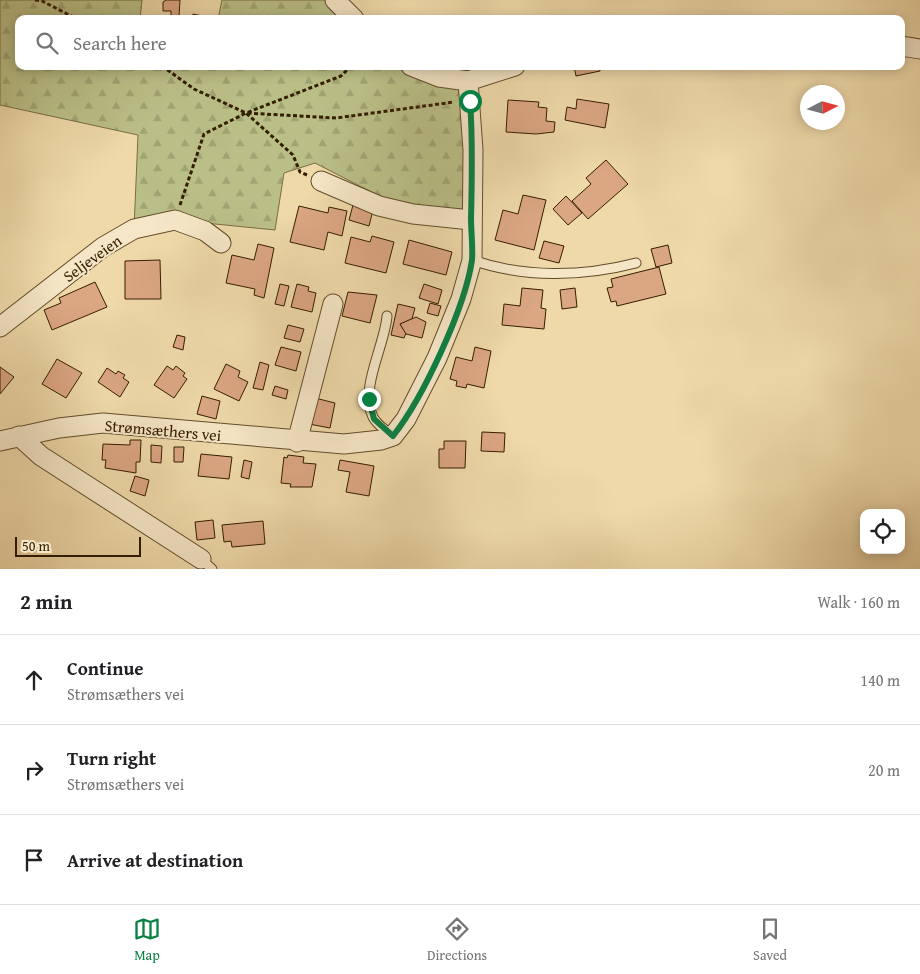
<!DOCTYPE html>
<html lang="en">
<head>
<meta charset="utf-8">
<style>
  body { margin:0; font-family:"Gentium Book Plus",serif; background:#f2f2f2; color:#202124 }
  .controls { position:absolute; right:15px; bottom:15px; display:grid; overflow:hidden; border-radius:10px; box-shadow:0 2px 12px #0003 }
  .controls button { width:45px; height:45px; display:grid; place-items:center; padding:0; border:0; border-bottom:1px solid #e0e0e0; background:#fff; color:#202124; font:25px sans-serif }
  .compass { position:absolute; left:800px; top:85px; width:45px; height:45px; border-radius:50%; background:#fff; box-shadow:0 2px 12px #0003; rotate:84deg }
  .scale { position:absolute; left:15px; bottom:12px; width:126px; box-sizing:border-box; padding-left:5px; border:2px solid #351d00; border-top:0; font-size:14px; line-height:18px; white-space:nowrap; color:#351d00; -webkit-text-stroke:4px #f5e6c7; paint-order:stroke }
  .stop { position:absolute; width:15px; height:15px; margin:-11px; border:4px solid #0b8043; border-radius:50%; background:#fff }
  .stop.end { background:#0b8043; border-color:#fff; box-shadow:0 1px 5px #0008 }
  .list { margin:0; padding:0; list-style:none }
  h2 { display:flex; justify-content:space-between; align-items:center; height:65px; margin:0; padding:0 20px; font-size:21px }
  h2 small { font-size:16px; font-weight:400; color:#757577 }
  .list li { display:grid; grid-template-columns:32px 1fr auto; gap:15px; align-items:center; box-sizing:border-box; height:90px; padding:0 20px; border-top:1px solid #e0e0e0 }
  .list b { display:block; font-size:19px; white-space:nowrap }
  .list p { margin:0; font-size:16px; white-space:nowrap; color:#757577 }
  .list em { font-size:16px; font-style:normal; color:#757577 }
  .icon { flex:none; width:28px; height:28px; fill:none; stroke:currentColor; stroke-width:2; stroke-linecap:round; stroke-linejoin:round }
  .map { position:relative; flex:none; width:920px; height:569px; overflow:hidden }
  .search { position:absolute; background:#fff; box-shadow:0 2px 12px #0003; left:15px; right:15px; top:15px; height:55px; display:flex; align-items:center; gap:12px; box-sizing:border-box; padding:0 18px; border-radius:10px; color:#757577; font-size:19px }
  .sheet { height:335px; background:#fff }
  nav { display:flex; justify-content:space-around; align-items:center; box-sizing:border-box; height:70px; border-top:1px solid #e0e0e0; background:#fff; font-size:14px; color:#757577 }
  nav a { display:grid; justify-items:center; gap:2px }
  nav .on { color:#0b8043 }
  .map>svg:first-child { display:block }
  .forest { fill:url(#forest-firs); stroke:#786e44 }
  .building { fill:#dba682; stroke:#351d00 }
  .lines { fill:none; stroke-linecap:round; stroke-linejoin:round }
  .service-casing { stroke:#644c2a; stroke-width:11 }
  .minor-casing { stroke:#644c2a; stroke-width:21 }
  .path { stroke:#351d00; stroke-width:3; stroke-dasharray:4 2.5; stroke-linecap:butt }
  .service { stroke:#f5e6c7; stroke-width:9 }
  .minor { stroke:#f5e6c7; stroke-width:19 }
  .route { stroke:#0b8043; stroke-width:6 }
  .labels { text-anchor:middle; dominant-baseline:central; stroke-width:4; stroke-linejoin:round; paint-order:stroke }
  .street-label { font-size:16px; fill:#351d00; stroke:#f5e6c7 }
</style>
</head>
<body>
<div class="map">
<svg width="920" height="569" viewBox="0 0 920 569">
  <defs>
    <pattern id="forest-firs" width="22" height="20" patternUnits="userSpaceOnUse" patternTransform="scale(1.25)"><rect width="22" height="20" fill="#babf87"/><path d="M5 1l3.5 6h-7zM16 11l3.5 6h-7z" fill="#a0a473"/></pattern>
  </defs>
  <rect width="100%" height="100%" fill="#efd9a9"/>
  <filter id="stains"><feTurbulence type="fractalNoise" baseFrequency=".004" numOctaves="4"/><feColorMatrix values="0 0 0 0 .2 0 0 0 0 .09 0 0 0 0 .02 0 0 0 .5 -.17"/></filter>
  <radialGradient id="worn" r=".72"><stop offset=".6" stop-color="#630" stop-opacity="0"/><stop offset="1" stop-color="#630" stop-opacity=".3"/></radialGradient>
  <g class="forest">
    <path d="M0,0H142L140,19H19V66H411L468,81L471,220L395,204L315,163L284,173L275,230L175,220L134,229L138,135L0,105Z"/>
    <path d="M222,0H336L354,19H218Z"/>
  </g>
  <g class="building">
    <path d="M166,0H180L179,16H171V11H163V2Z"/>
    <path d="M193,14L202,16V19H192Z"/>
    <path d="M574,66H599L600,71L576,76Z"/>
    <path d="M577,99L609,104L605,128L565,120L567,107L576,109Z"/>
    <path d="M508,100L539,102L538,107L547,108L546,121L555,122L554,132L536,134L506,132Z"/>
    <path d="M606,160L628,184L588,219L572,201L591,184L586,178Z"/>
    <path d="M523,195L546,200L534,250L495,240L503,210L518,214Z"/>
    <path d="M566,196L582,213L568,225L553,209Z"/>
    <path d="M353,205L373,210L369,226L349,220Z"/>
    <path d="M299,206L328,213L329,207L347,211L342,236L328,232L324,250L290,242Z"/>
    <path d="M372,236L394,242L386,273L345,263L351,237L370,242Z"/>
    <path d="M409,240L452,252L446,275L403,264Z"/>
    <path d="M544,241L564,246L559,263L539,258Z"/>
    <path d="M258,244L274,248L264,298L254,295L255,289L226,283L232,255L254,260Z"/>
    <path d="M668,245L672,263L656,267L651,249Z"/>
    <path d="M160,260L161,299H125V261Z"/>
    <path d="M659,267L666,294L617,306L616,301L611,302L607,288L613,287L611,279Z"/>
    <path d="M95,282L107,307L52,330L44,310L61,303L59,298Z"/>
    <path d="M280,284L289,286L284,306L275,304Z"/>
    <path d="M297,284L309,287L308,291L316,293L312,312L291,307Z"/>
    <path d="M424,284L442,290L438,304L419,298Z"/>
    <path d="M522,288L543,290L541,308L546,309L544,329L502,325L504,304L520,306Z"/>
    <path d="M575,288L577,307L562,309L560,290Z"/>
    <path d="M348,292L377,295L370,323L342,316Z"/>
    <path d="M430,303L441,306L438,316L427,313Z"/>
    <path d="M398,304L415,308L412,319L400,324L406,333L404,338L391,335Z"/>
    <path d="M416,317L426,322L422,338L406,334L400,324Z"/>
    <path d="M288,325L304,329L300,342L284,338Z"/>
    <path d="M177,335L185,337L183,350L173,347Z"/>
    <path d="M281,347L301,352L296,371L275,365Z"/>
    <path d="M475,347L491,351L484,388L467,384L466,388L456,386L457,381L450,379L456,357L472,361Z"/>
    <path d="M57,359L82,373L66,398L42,384Z"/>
    <path d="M260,362L269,365L263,390L253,388Z"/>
    <path d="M226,364L240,371L238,377L248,382L239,401L214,389Z"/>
    <path d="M167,366L173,370L176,366L185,373L183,376L187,379L174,398L154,385Z"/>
    <path d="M0,367L14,377L0,394Z"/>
    <path d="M107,368L116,374L118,371L125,375L123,378L129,382L120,397L98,382Z"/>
    <path d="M275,386L288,390L286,399L272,395Z"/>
    <path d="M202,396L220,401L216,419L197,414Z"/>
    <path d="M315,398L335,403L330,428L309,424Z"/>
    <path d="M482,432L505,433L504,452L481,451Z"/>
    <path d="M130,440H141L140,462H136V473L105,468L106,460H102L103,444L130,445Z"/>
    <path d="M444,441H466L465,468H439V449H444Z"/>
    <path d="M151,445L162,446L161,463L151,462Z"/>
    <path d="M174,447H184L183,462H174Z"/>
    <path d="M201,454L232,457L229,479L198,476Z"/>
    <path d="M288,455L304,457L303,463L316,464L312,487H290L291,484L281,483L284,457L287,458Z"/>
    <path d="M244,460L252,462L249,479L241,477Z"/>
    <path d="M340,460L374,466L369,496L346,492L350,472L338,470Z"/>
    <path d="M135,476L149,480L145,496L130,491Z"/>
    <path d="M213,520L215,538L197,540L195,522Z"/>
    <path d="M263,521L265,544L232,547L231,541L224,542L222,525Z"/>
  </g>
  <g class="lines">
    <g class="service-casing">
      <g id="service">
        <path d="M472,260C524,278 582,277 636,263"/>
        <path d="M387,316C385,345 359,389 373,417C376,424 386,430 392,436"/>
        <path d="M201,559L212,569"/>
      </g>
    </g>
    <g class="minor-casing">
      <g id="minor">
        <path d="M335,0L354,19"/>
        <path d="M901,46L920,49"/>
        <path d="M411,66L439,77L468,81L515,66"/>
        <path d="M321,181L379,206L413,214L471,220"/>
        <path d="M0,327L103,247L134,229L175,220L205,231L221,243"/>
        <path d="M19,436L41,456L201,559"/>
        <path d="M0,441L59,428L103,423L344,444L381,440L393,436L406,419L437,358L461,299L472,260L473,150L468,81"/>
        <path d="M297,442L333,304"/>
      </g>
    </g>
    <g class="path">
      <path d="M35,0L42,1L77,19"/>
      <path d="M162,66L194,89L246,113"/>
      <path d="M307,175L300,172L293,155L246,113L341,76L351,66"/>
      <path d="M180,205L204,134L246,113L336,118L454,102"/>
    </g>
    <use href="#service" class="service"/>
    <use href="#minor" class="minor"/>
  </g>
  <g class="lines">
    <path class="route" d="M369,399L374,419L393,436C423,398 465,308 472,260C473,247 471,232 471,218C472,179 473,140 470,101"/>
  </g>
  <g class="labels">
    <g class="street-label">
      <text transform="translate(92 258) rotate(-36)">Seljeveien</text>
      <text transform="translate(163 430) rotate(5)">Strømsæthers vei</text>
    </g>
  </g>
  <rect width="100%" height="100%" filter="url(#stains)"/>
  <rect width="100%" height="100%" fill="url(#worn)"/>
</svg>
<div class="controls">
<button><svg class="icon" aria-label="locate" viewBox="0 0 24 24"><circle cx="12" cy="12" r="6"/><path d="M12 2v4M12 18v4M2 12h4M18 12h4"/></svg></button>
</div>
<svg class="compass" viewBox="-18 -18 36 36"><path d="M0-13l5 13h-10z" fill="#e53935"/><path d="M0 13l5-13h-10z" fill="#757577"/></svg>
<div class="scale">50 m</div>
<div class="stop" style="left:470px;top:101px"></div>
<div class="stop end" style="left:369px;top:399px"></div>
<div class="search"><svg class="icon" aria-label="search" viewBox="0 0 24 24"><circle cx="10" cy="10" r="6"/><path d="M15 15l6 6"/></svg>Search here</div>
</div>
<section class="sheet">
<h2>2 min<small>Walk · 160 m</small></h2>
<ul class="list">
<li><svg class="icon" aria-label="ahead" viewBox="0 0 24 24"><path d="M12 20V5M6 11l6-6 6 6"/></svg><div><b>Continue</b><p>Strømsæthers vei</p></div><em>140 m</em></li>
<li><svg class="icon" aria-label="right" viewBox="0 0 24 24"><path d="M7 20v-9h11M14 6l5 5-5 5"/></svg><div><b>Turn right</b><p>Strømsæthers vei</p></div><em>20 m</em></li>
<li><svg class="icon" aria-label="arrive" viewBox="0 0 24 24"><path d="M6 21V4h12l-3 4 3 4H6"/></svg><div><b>Arrive at destination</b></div></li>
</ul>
</section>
<nav>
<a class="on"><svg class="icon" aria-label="map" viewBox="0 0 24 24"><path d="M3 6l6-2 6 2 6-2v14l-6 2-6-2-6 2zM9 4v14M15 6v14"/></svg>Map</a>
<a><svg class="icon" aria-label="directions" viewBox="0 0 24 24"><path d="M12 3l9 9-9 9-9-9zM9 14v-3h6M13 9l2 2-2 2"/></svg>Directions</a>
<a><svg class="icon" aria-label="saved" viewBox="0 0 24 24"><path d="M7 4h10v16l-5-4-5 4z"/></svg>Saved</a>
</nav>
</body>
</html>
